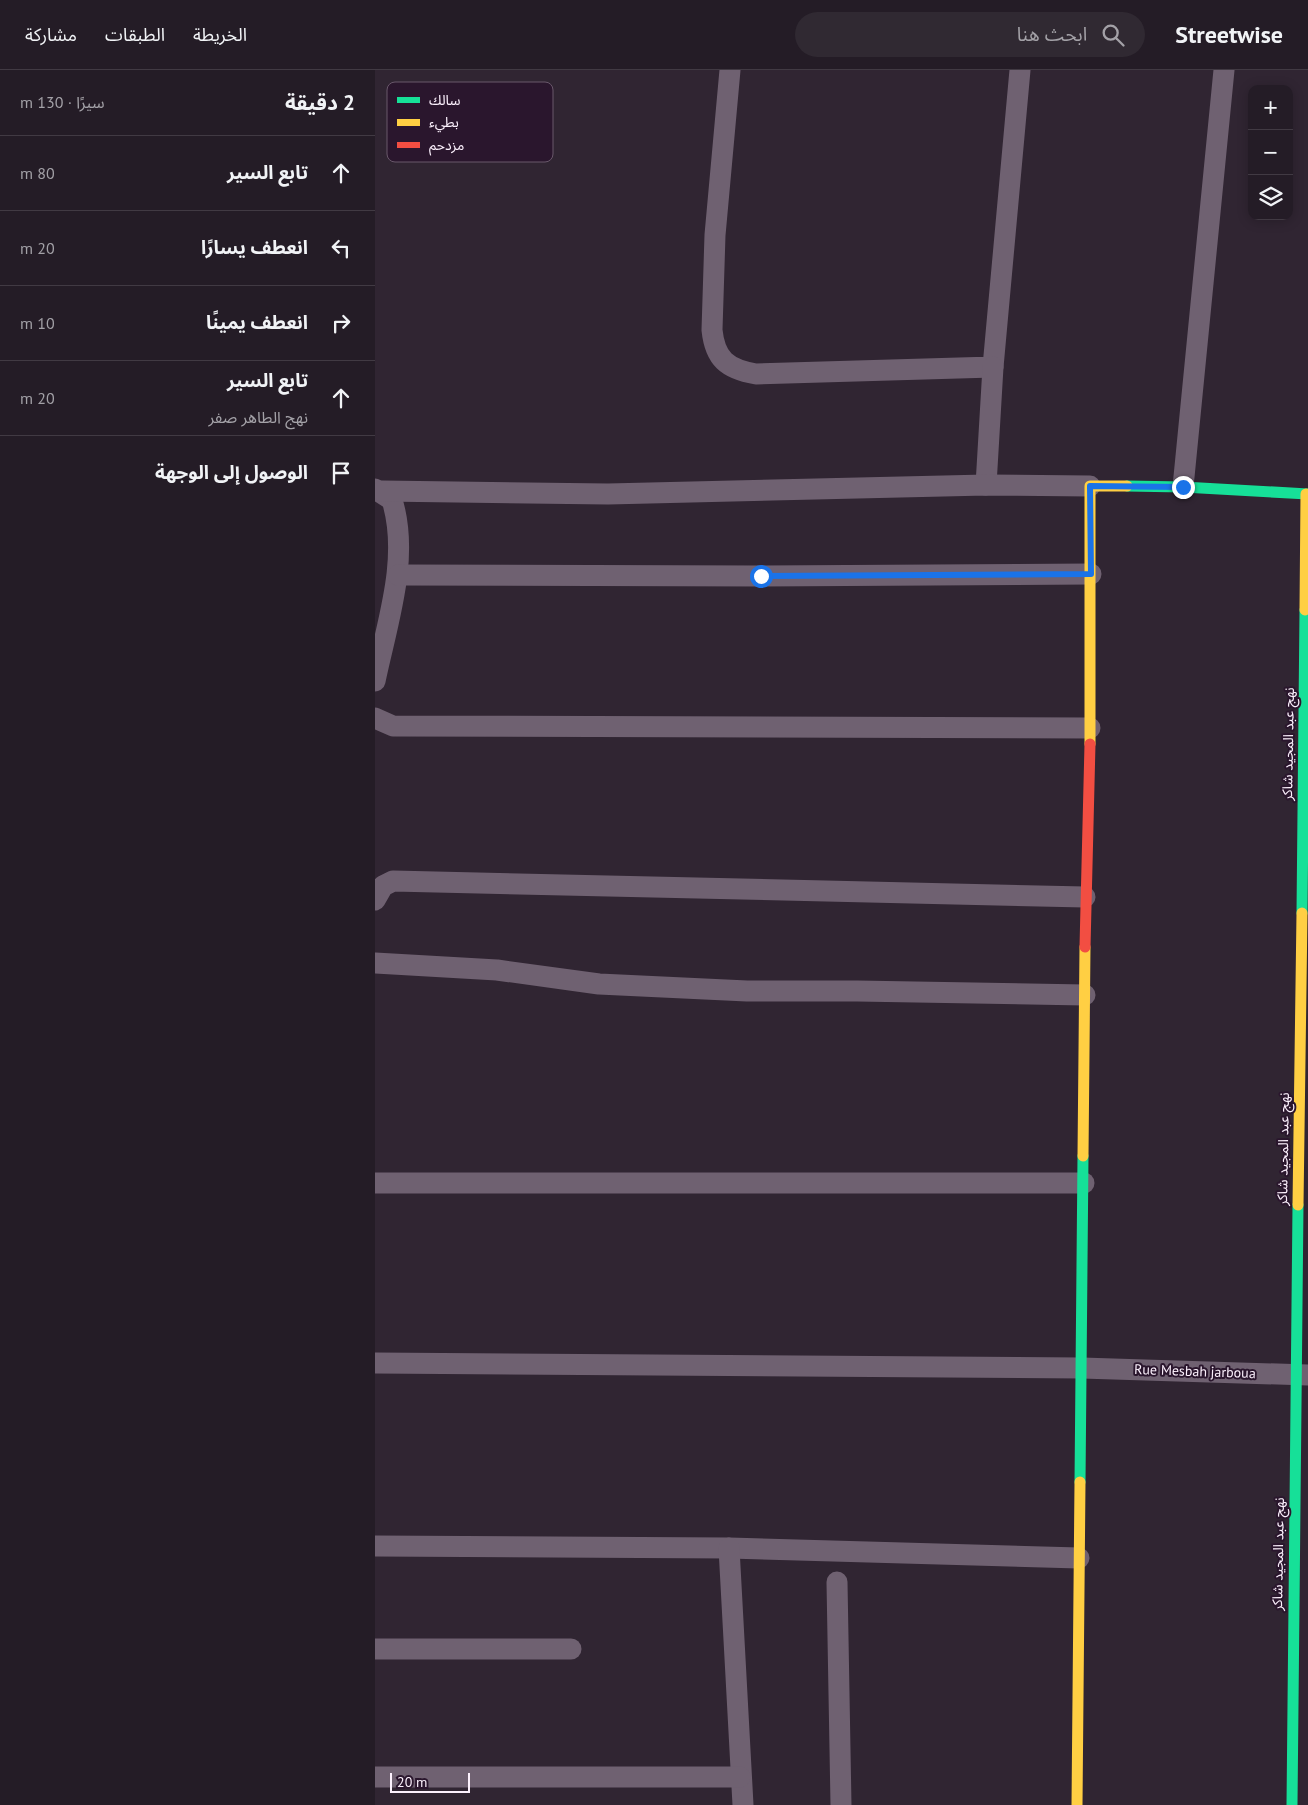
<!DOCTYPE html>
<html lang="ar">
<head>
<meta charset="utf-8">
<style>
  body { margin:0; font-family:"PT Sans","Noto Sans Arabic",sans-serif; background:#302932; color:#f1f3f6; direction:rtl }
  .controls { position:absolute; right:15px; top:15px; display:grid; overflow:hidden; border-radius:10px; box-shadow:0 2px 12px #0003 }
  .controls button { width:45px; height:45px; display:grid; place-items:center; padding:0; border:0; border-bottom:1px solid #413a43; background:#241c26; color:#f1f3f6; font:25px sans-serif }
  .scale { position:absolute; left:15px; bottom:12px; width:80px; box-sizing:border-box; padding-left:5px; border:2px solid #fcf1fd; border-top:0; font-size:14px; line-height:18px; white-space:nowrap; color:#fcf1fd; -webkit-text-stroke:4px #2a162d; paint-order:stroke }
  .stop { position:absolute; width:15px; height:15px; margin:-11px; border:4px solid #1a73e8; border-radius:50%; background:#fff }
  .stop.end { background:#1a73e8; border-color:#fff; box-shadow:0 1px 5px #0008 }
  .list { margin:0; padding:0; list-style:none }
  h2 { display:flex; justify-content:space-between; align-items:center; height:65px; margin:0; padding:0 20px; font-size:21px }
  h2 small { font-size:16px; font-weight:400; color:#a3a1a7 }
  .list li { display:grid; grid-template-columns:32px 1fr auto; gap:15px; align-items:center; box-sizing:border-box; height:75px; padding:0 20px; border-top:1px solid #413a43 }
  .list b { display:block; font-size:19px; white-space:nowrap }
  .list p { margin:0; font-size:16px; white-space:nowrap; color:#a3a1a7 }
  .list em { font-size:16px; font-style:normal; color:#a3a1a7 }
  .icon { flex:none; width:28px; height:28px; fill:none; stroke:currentColor; stroke-width:2; stroke-linecap:round; stroke-linejoin:round }
  .map { position:relative; flex:none; width:933px; height:1735px; overflow:hidden; direction:ltr }
  header { display:flex; align-items:center; gap:30px; box-sizing:border-box; height:70px; padding:0 25px; background:#241c26; border-bottom:1px solid #413a43 }
  header strong { font-size:24px }
  nav { display:flex; gap:28px; margin-inline-start:auto; font-size:18px }
  .search { width:350px; height:45px; background:#302932; display:flex; align-items:center; gap:12px; box-sizing:border-box; padding:0 18px; border-radius:28px; color:#a3a1a7; font-size:19px }
  main { display:flex }
  aside { flex:1; background:#241c26 }
  .map>svg:first-child { display:block }
  .lines { fill:none; stroke-linecap:round; stroke-linejoin:round }
  .street { stroke:#6f6171; stroke-width:21 }
  .fast { stroke:#16e098; stroke-width:11 }
  .slow { stroke:#ffcf43; stroke-width:11 }
  .jam { stroke:#f24e42; stroke-width:11 }
  .route { stroke:#1a73e8; stroke-width:6 }
  .labels { text-anchor:middle; dominant-baseline:central; stroke-width:4; stroke-linejoin:round; paint-order:stroke }
  .street-label { font-size:14px; fill:#fcf1fd; stroke:#2a162d }
  .key { fill:#2a162d; stroke:#69586b; stroke-width:1 }
  .key-label { font-size:14px; fill:#fcf1fd }
</style>
</head>
<body>
<header>
<strong>Streetwise</strong>
<div class="search"><svg class="icon" aria-label="search" viewBox="0 0 24 24"><circle cx="10" cy="10" r="6"/><path d="M15 15l6 6"/></svg>ابحث هنا</div>
<nav><a>الخريطة</a><a>الطبقات</a><a>مشاركة</a></nav>
</header>
<main>
<div class="map">
<svg width="933" height="1735" viewBox="0 0 933 1735">
  <rect width="100%" height="100%" fill="#302532"/>
  <g class="lines">
    <g class="street">
      <path d="M355,0L340,165L337,260C340,289 352,299 381,304L618,297L645,0"/>
      <path d="M611,415L618,297"/>
      <path d="M808,417L849,0"/>
      <path d="M0,419L17,430C35,488 12,553 0,611"/>
      <path d="M7,421L233,424L611,415L715,416"/>
      <path d="M23,505L386,506L716,504"/>
      <path d="M0,648L18,656L715,658"/>
      <path d="M0,830L8,816L18,811L710,827"/>
      <path d="M0,893L122,900L224,914L372,921H482L710,925"/>
      <path d="M0,1113H709"/>
      <path d="M0,1293L707,1298L933,1305"/>
      <path d="M0,1476L354,1478L704,1488"/>
      <path d="M354,1478L368,1735"/>
      <path d="M462,1512L466,1735"/>
      <path d="M0,1579H196"/>
      <path d="M0,1707H365"/>
    </g>
    <g class="fast">
      <path d="M752,416L808,417L933,424"/>
      <path d="M927,843L930,540"/>
      <path d="M705,1412L708,1086"/>
      <path d="M917,1735L923,1135"/>
    </g>
    <g class="slow">
      <path d="M930,540L931,424"/>
      <path d="M715,674V416H752"/>
      <path d="M708,1086L710,877"/>
      <path d="M923,1135L927,843"/>
      <path d="M702,1735L705,1412"/>
    </g>
    <path class="jam" d="M710,877L715,674"/>
  </g>
  <g class="lines">
    <path class="route" d="M386,506L716,504L715,416L808,417"/>
  </g>
  <g class="labels">
    <g class="street-label">
      <text transform="translate(913 674) rotate(-89)">نهج عبد المجيد شاكر</text>
      <text transform="translate(908 1079) rotate(-89)">نهج عبد المجيد شاكر</text>
      <text transform="translate(820 1301) rotate(2)">Rue Mesbah jarboua</text>
      <text transform="translate(903 1484) rotate(-89)">نهج عبد المجيد شاكر</text>
    </g>
  </g>
  <rect x="12" y="12" width="166" height="80" rx="8" class="key"/>
  <rect x="22" y="27" width="23" height="6" fill="#16e098"/>
  <rect x="22" y="49" width="23" height="7" fill="#ffcf43"/>
  <rect x="22" y="72" width="23" height="6" fill="#f24e42"/>
  <g class="key-label">
    <text x="54" y="35">سالك</text>
    <text x="54" y="57">بطيء</text>
    <text x="54" y="80">مزدحم</text>
  </g>
</svg>
<div class="controls">
<button>+</button>
<button>−</button>
<button><svg class="icon" aria-label="layers" viewBox="0 0 24 24"><path d="M12 4l9 5-9 5-9-5zM3 14l9 5 9-5"/></svg></button>
</div>
<div class="scale">20 m</div>
<div class="stop" style="left:386px;top:506px"></div>
<div class="stop end" style="left:808px;top:417px"></div>
</div>
<aside>
<h2>2 دقيقة<small>سيرًا · 130 m</small></h2>
<ul class="list">
<li><svg class="icon" aria-label="ahead" viewBox="0 0 24 24"><path d="M12 20V5M6 11l6-6 6 6"/></svg><div><b>تابع السير</b></div><em>80 m</em></li>
<li><svg class="icon" aria-label="left" viewBox="0 0 24 24"><path d="M17 20v-9H6M10 6l-5 5 5 5"/></svg><div><b>انعطف يسارًا</b></div><em>20 m</em></li>
<li><svg class="icon" aria-label="right" viewBox="0 0 24 24"><path d="M7 20v-9h11M14 6l5 5-5 5"/></svg><div><b>انعطف يمينًا</b></div><em>10 m</em></li>
<li><svg class="icon" aria-label="ahead" viewBox="0 0 24 24"><path d="M12 20V5M6 11l6-6 6 6"/></svg><div><b>تابع السير</b><p>نهج الطاهر صفر</p></div><em>20 m</em></li>
<li><svg class="icon" aria-label="arrive" viewBox="0 0 24 24"><path d="M6 21V4h12l-3 4 3 4H6"/></svg><div><b>الوصول إلى الوجهة</b></div></li>
</ul>
</aside>
</main>
</body>
</html>
